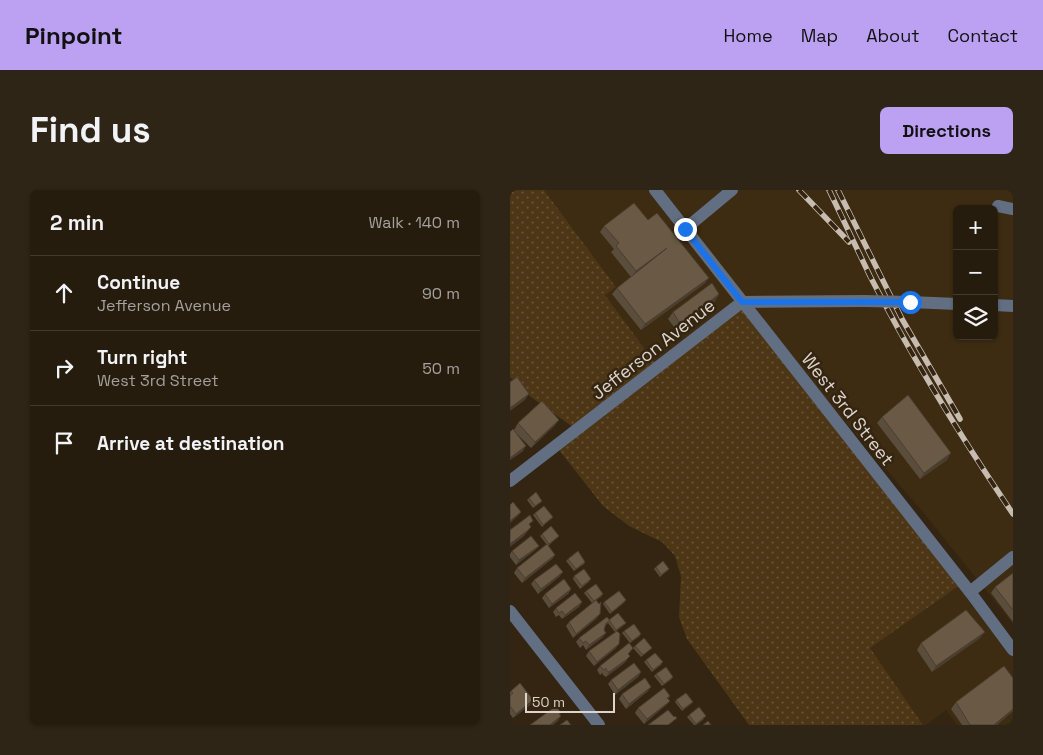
<!DOCTYPE html>
<html lang="en">
<head>
<meta charset="utf-8">
<style>
  body { margin:0; font-family:"Space Grotesk",sans-serif; background:#2e2517; color:#f1f3f6 }
  .controls { position:absolute; right:15px; top:15px; display:grid; overflow:hidden; border-radius:8px; box-shadow:0 1px 4px #0004 }
  .controls button { width:45px; height:45px; display:grid; place-items:center; padding:0; border:0; border-bottom:1px solid #423a2e; background:#261c0e; color:#f1f3f6; font:25px sans-serif }
  .scale { position:absolute; left:15px; bottom:12px; width:90px; box-sizing:border-box; padding-left:5px; border:2px solid #ded5ca; border-top:0; font-size:14px; line-height:18px; white-space:nowrap; color:#ded5ca; -webkit-text-stroke:4px #332512; paint-order:stroke }
  .stop { position:absolute; width:15px; height:15px; margin:-11px; border:4px solid #1a73e8; border-radius:50%; background:#fff }
  .stop.end { background:#1a73e8; border-color:#fff; box-shadow:0 1px 5px #0008 }
  .list { margin:0; padding:0; list-style:none }
  h2 { display:flex; justify-content:space-between; align-items:center; height:65px; margin:0; padding:0 20px; font-size:21px }
  h2 small { font-size:16px; font-weight:400; color:#a4a19e }
  .list li { display:grid; grid-template-columns:32px 1fr auto; gap:15px; align-items:center; box-sizing:border-box; height:75px; padding:0 20px; border-top:1px solid #423a2e }
  .list b { display:block; font-size:19px; white-space:nowrap }
  .list p { margin:0; font-size:16px; white-space:nowrap; color:#a4a19e }
  .list em { font-size:16px; font-style:normal; color:#a4a19e }
  .icon { flex:none; width:28px; height:28px; fill:none; stroke:currentColor; stroke-width:2; stroke-linecap:round; stroke-linejoin:round }
  .map { position:relative; flex:none; width:503px; height:535px; overflow:hidden; border-radius:8px }
  header { display:flex; align-items:center; gap:30px; box-sizing:border-box; height:70px; padding:0 25px; background:#bca0f2; color:#111 }
  header strong { font-size:24px }
  nav { display:flex; gap:28px; margin-inline-start:auto; font-size:18px }
  .intro { display:flex; align-items:center; justify-content:space-between; box-sizing:border-box; height:120px; padding:0 30px }
  h1 { margin:0; font-size:35px }
  .button { padding:12px 22px; border-radius:8px; background:#bca0f2; color:#111; font-size:18px; font-weight:700 }
  main { display:flex; gap:30px; padding:0 30px }
  aside { flex:1; background:#261c0e; border-radius:8px; box-shadow:0 1px 4px #0004 }
  .map>svg:first-child { display:block }
  .built { fill:#3d2b12; fill-rule:evenodd }
  .grass { fill:url(#grass-dots) }
  .lines { fill:none; stroke-linecap:round; stroke-linejoin:round }
  .minor { stroke:#626e82; stroke-width:12 }
  .rail-casing { stroke:#c6bcb0; stroke-width:5.5 }
  .rail { stroke:#332512; stroke-width:4; stroke-dasharray:11; stroke-linecap:butt }
  .minor-bridge { stroke:#626e82; stroke-width:12 }
  .wall { fill:#5a4d3b }
  .shaded-wall { fill:#4a3e30 }
  .building { fill:#695945; stroke:#4a3e30 }
  .route { stroke:#1a73e8; stroke-width:6 }
  .labels { text-anchor:middle; dominant-baseline:central; stroke-width:5; stroke-linejoin:round; paint-order:stroke }
  .street-label { font-size:18px; fill:#ded5ca; stroke:#332512 }
</style>
</head>
<body>
<header>
<strong>Pinpoint</strong>
<nav><a>Home</a><a>Map</a><a>About</a><a>Contact</a></nav>
</header>
<div class="intro"><h1>Find us</h1><a class="button">Directions</a></div>
<main>
<aside>
<h2>2 min<small>Walk · 140 m</small></h2>
<ul class="list">
<li><svg class="icon" aria-label="ahead" viewBox="0 0 24 24"><path d="M12 20V5M6 11l6-6 6 6"/></svg><div><b>Continue</b><p>Jefferson Avenue</p></div><em>90 m</em></li>
<li><svg class="icon" aria-label="right" viewBox="0 0 24 24"><path d="M7 20v-9h11M14 6l5 5-5 5"/></svg><div><b>Turn right</b><p>West 3rd Street</p></div><em>50 m</em></li>
<li><svg class="icon" aria-label="arrive" viewBox="0 0 24 24"><path d="M6 21V4h12l-3 4 3 4H6"/></svg><div><b>Arrive at destination</b></div></li>
</ul>
</aside>
<div class="map">
<svg width="503" height="535" viewBox="0 0 503 535">
  <defs>
    <pattern id="grass-dots" width="8" height="8" patternUnits="userSpaceOnUse" patternTransform="scale(1.25)"><rect width="8" height="8" fill="#4d3616"/><path d="M2 2h.1M6 6h.1" fill="none" stroke="#665237" stroke-width="1.8" stroke-linecap="round"/></pattern>
  </defs>
  <rect width="100%" height="100%" fill="#332512"/>
  <g class="built">
    <path d="M34,0H503V434L412,321L232,112L148,178L95,105L106,97ZM447,19H484V146H447Z"/>
    <path d="M453,393L503,460V535H447L436,520L416,535H413L359,458Z"/>
  </g>
  <path class="grass" d="M0,0H34L106,97L95,105L148,177L232,112L453,393L360,458L413,535H239L177,449L169,427L171,386L165,366L152,352L119,336L93,316L46,256L67,240L21,207L0,187Z"/>
  <g class="lines">
    <g class="minor">
      <path d="M145,0L460,402L503,460"/>
      <path d="M488,16L503,19"/>
      <path d="M175,39L222,0"/>
      <path d="M400,112L447,114"/>
      <path d="M484,115L503,116"/>
      <path d="M0,291L232,112L354,111"/>
      <path d="M460,402L503,367"/>
      <path d="M0,421L89,535"/>
    </g>
    <g class="rail-casing">
      <g id="rail">
        <path d="M289,0L339,52"/>
        <path d="M319,0C333,29 346,57 360,86C402,168 451,247 503,324"/>
        <path d="M328,0L392,129L450,229"/>
      </g>
    </g>
    <use href="#rail" class="rail"/>
    <path class="minor-bridge" d="M354,111L400,112"/>
  </g>
  <g class="wall">
    <path d="M138,30L199,88L194,94L131,140L102,104L107,98L121,87L101,62L104,59L90,42L94,36Z"/>
    <path d="M209,104L205,111L167,141L158,129L163,122Z"/>
    <path d="M372,227L437,270L410,289L367,233Z"/>
    <path d="M49,230L44,236L21,258L4,241L13,261L0,270V242L4,240L8,233Z"/>
    <path d="M19,308L32,311L30,313L23,318L17,310Z"/>
    <path d="M25,323L43,327L41,329L32,337L23,325Z"/>
    <path d="M32,344L49,346L38,356L45,365L42,369L12,393L4,383L7,378L37,355L30,346Z"/>
    <path d="M29,356L25,360L6,375L0,367V364L2,361Z"/>
    <path d="M58,369L75,372L74,374L64,381L56,371Z"/>
    <path d="M146,377L159,379L157,381L150,387L144,379Z"/>
    <path d="M503,383V432L481,403L485,397Z"/>
    <path d="M50,386L28,404L21,394L24,390Z"/>
    <path d="M64,386L80,391L70,399L63,389Z"/>
    <path d="M61,399L58,404L39,418L32,408L35,404Z"/>
    <path d="M76,401L92,406L82,413L74,403Z"/>
    <path d="M72,412L69,417L52,429L49,425L46,427L43,422L46,418Z"/>
    <path d="M94,412H115L100,424L93,414Z"/>
    <path d="M87,428L63,448L56,436L59,432Z"/>
    <path d="M99,430L116,433L114,435L105,442L98,433L95,436L93,447L76,460L73,455L70,458L66,452L69,448Z"/>
    <path d="M114,441L130,446L120,453L112,443Z"/>
    <path d="M470,448L422,482L407,460L411,453Z"/>
    <path d="M125,456L142,458L131,467L123,458Z"/>
    <path d="M106,458L84,476L76,466L79,461Z"/>
    <path d="M118,464L117,470L113,474L96,487L93,485V483L90,485L87,480L90,476Z"/>
    <path d="M136,470L152,474L142,482L134,472Z"/>
    <path d="M131,482L128,487L105,505L98,494L101,490Z"/>
    <path d="M146,484L162,489L152,496L144,486Z"/>
    <path d="M503,488V521L487,535H452L441,519L446,512Z"/>
    <path d="M1,501L20,515L3,528L0,524V502Z"/>
    <path d="M138,501L116,519L109,509L112,504Z"/>
    <path d="M160,506L158,509L160,511L156,515L134,534L125,523L128,518Z"/>
    <path d="M166,510L181,514L172,521L165,512Z"/>
    <path d="M179,525L194,529L186,535H184L177,527Z"/>
  </g>
  <g class="shaded-wall">
    <path d="M157,58L122,87L126,81Z"/>
    <path d="M199,88L194,94L131,140L135,134Z"/>
    <path d="M209,104L205,111L167,141L171,135Z"/>
    <path d="M19,204L15,210L0,221V218Z"/>
    <path d="M49,230L44,236L21,258L25,252Z"/>
    <path d="M16,256L13,261L0,270V268Z"/>
    <path d="M441,263L437,270L410,289L414,283Z"/>
    <path d="M11,322L8,326L0,333V331Z"/>
    <path d="M21,337L14,346L0,357V354Z"/>
    <path d="M29,356L25,360L6,375L9,370Z"/>
    <path d="M45,365L42,369L12,393L15,388Z"/>
    <path d="M53,382L50,386L28,404L31,399Z"/>
    <path d="M61,399L58,404L39,418L42,414Z"/>
    <path d="M72,412L69,417L52,429L55,425Z"/>
    <path d="M90,424L87,428L63,448L66,444Z"/>
    <path d="M475,442L470,448L422,482L426,476Z"/>
    <path d="M96,443L93,447L76,460L79,455Z"/>
    <path d="M109,454L106,458L84,476L87,472Z"/>
    <path d="M120,466L113,474L96,487L99,482Z"/>
    <path d="M131,482L128,487L105,505L108,500Z"/>
    <path d="M141,497L138,501L116,519L119,514Z"/>
    <path d="M23,510L20,515L3,528L6,524Z"/>
    <path d="M160,511L156,515L134,534L137,529Z"/>
    <path d="M503,519V521L487,535H484Z"/>
    <path d="M51,526L48,531L43,535H40Z"/>
  </g>
  <g class="building">
    <path d="M124,13L138,30L147,23L199,88L135,134L107,98L157,58L126,81L106,56L109,53L94,36Z"/>
    <path d="M202,93L209,104L171,135L163,122Z"/>
    <path d="M7,187L19,204L0,218V192Z"/>
    <path d="M398,205L441,263L414,283L372,227Z"/>
    <path d="M32,211L49,230L25,252L8,233Z"/>
    <path d="M3,239L16,256L0,268V242Z"/>
    <path d="M26,302L32,311L25,316L19,308Z"/>
    <path d="M3,312L11,322L0,331V315Z"/>
    <path d="M34,316L43,327L33,335L25,323Z"/>
    <path d="M20,325L23,331L19,334L21,337L17,341L0,354V340Z"/>
    <path d="M41,336L49,346L39,354L32,344Z"/>
    <path d="M21,346L29,356L9,370L2,361Z"/>
    <path d="M37,354L45,365L15,388L7,378Z"/>
    <path d="M68,361L75,372L66,379L58,369Z"/>
    <path d="M153,371L159,379L151,385L146,377Z"/>
    <path d="M46,374L53,382L31,399L24,390Z"/>
    <path d="M74,379L81,389L72,396L64,386Z"/>
    <path d="M503,383V420L485,397Z"/>
    <path d="M54,389L61,399L42,414L35,404Z"/>
    <path d="M86,394L93,404L84,411L76,401Z"/>
    <path d="M109,401L116,410L102,422L94,412Z"/>
    <path d="M65,403L72,412L55,425L52,421L49,423L46,418Z"/>
    <path d="M86,410L89,414L91,412L90,424L66,444L59,432Z"/>
    <path d="M456,420L475,442L426,476L411,453Z"/>
    <path d="M108,423L116,433L106,440L99,430Z"/>
    <path d="M97,427L100,431L96,433L94,440L96,443L79,455L76,451L73,453L69,448Z"/>
    <path d="M124,434L131,444L122,451L114,441Z"/>
    <path d="M107,441L110,444L109,454L87,472L79,461Z"/>
    <path d="M134,448L142,458L133,465L125,456Z"/>
    <path d="M119,453L123,458L118,464L120,466L116,470L99,482L96,480V478L94,480L90,476Z"/>
    <path d="M145,463L153,472L143,480L136,470Z"/>
    <path d="M124,473L131,482L108,500L101,490Z"/>
    <path d="M494,476L503,488V519L484,535H460L446,512Z"/>
    <path d="M156,477L163,487L154,494L146,484Z"/>
    <path d="M135,488L141,497L119,514L112,504Z"/>
    <path d="M10,493L23,510L6,524L0,516V506L3,503L1,501Z"/>
    <path d="M154,498L160,506L157,508L160,511L137,529L128,518Z"/>
    <path d="M176,503L183,512L173,519L166,510Z"/>
    <path d="M46,516L51,523L49,524L51,526L40,535H20Z"/>
    <path d="M189,517L196,526L186,534L179,525Z"/>
    <path d="M158,520L164,527L165,526L167,528L158,535H138Z"/>
    <path d="M57,530L61,535H50Z"/>
    <path d="M198,531L201,535H193Z"/>
  </g>
  <g class="lines">
    <path class="route" d="M175,39L232,112H400"/>
  </g>
  <g class="labels">
    <g class="street-label">
      <text transform="translate(143 159) rotate(-38)">Jefferson Avenue</text>
      <text transform="translate(338 219) rotate(52)">West 3rd Street</text>
    </g>
  </g>
</svg>
<div class="controls">
<button>+</button>
<button>−</button>
<button><svg class="icon" aria-label="layers" viewBox="0 0 24 24"><path d="M12 4l9 5-9 5-9-5zM3 14l9 5 9-5"/></svg></button>
</div>
<div class="scale">50 m</div>
<div class="stop" style="left:400px;top:112px"></div>
<div class="stop end" style="left:175px;top:39px"></div>
</div>
</main>
</body>
</html>
